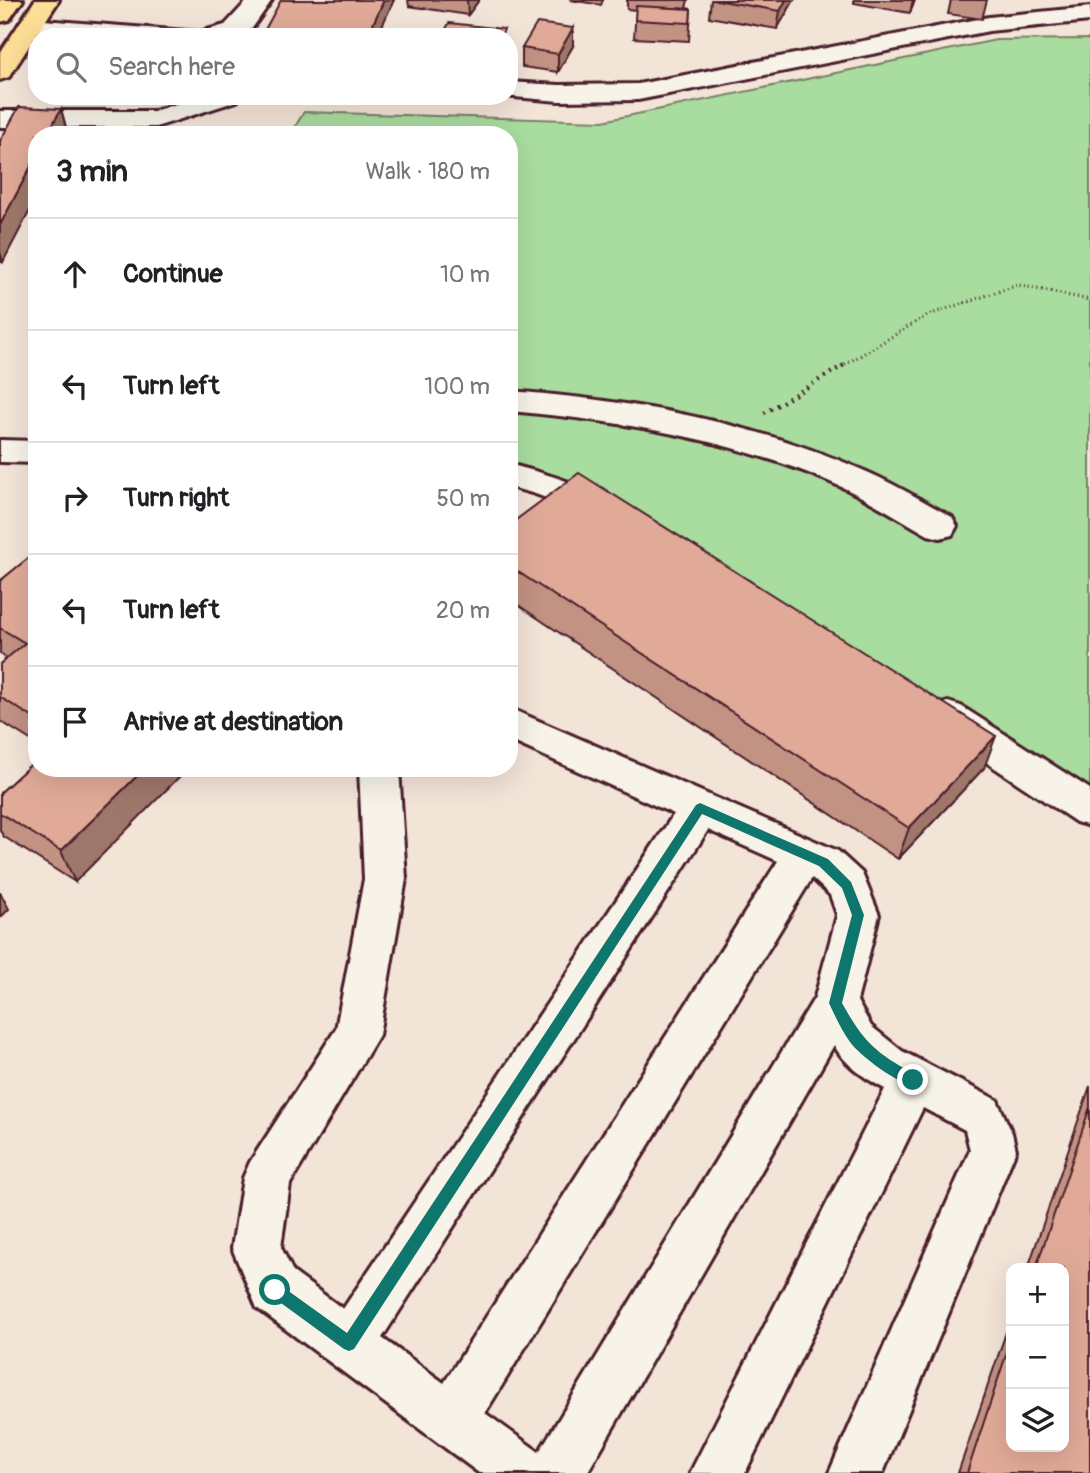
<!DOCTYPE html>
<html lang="en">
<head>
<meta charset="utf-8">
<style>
  body { margin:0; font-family:Pangolin,sans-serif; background:#f2f2f2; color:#202124 }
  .controls { position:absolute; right:21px; bottom:21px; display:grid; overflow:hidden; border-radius:14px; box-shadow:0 7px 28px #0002 }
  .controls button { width:63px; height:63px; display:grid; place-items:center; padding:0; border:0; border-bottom:2px solid #e0e0e0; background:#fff; color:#202124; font:35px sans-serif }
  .stop { position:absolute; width:21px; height:21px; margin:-16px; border:5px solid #0f766e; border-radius:50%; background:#fff }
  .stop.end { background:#0f766e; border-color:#fff; box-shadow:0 2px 7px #0008 }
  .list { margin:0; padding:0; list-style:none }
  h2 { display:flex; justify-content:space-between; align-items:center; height:91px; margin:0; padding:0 28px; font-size:30px }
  h2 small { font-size:23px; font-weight:400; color:#757577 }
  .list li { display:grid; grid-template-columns:46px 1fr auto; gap:21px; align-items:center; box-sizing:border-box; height:112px; padding:0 28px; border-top:2px solid #e0e0e0 }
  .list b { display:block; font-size:26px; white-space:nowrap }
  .list em { font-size:23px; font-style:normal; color:#757577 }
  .icon { flex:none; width:38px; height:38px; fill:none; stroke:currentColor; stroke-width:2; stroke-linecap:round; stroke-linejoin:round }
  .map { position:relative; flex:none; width:1090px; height:1473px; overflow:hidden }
  .search { position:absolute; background:#fff; box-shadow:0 7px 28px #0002; left:28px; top:28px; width:490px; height:77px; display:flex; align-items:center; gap:18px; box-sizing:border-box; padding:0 24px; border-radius:28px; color:#757577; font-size:26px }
  .panel { position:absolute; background:#fff; box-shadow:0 7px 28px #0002; left:28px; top:126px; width:490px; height:651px; border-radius:28px }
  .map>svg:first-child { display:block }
  .green { fill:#a9dd9f; stroke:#7a7e65; stroke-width:2 }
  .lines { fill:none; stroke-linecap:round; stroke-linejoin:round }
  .minor-casing { stroke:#4a1f2b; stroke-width:6 }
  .major-casing { stroke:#4a1f2b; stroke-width:6 }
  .path-far1 { stroke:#4a1f2b; stroke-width:3.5; stroke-dasharray:1 3.5; stroke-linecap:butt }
  .path { stroke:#4a1f2b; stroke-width:4.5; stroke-dasharray:2 5; stroke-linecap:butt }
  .minor { fill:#f7f3e8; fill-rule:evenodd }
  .major { fill:#fcde96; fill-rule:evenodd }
  .wall { fill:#c29283; stroke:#4a1f2b; stroke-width:2 }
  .shaded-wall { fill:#9e776a; stroke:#4a1f2b; stroke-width:2 }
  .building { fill:#e1aa98; stroke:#4a1f2b; stroke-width:2 }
  .route { fill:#0f766e }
</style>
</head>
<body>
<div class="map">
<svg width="1090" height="1473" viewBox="0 0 1090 1473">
  <rect width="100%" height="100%" fill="#f3e4d8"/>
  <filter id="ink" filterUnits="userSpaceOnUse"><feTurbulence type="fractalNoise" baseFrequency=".0143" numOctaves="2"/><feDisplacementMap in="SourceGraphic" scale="14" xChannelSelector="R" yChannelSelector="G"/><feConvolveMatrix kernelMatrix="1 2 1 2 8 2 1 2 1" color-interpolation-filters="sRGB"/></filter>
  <g filter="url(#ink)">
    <path class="green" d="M1090,39V792L509,474V135H290L304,112L603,121L996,40Z"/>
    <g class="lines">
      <g class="minor-casing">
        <g id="minor">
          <path d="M248,0H272L253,27L239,37H81L21,31L18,26L21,21L30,19L200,32L225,25Z"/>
          <path d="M1090,7V21L989,31L638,100L559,101L503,96H509V82L559,85L638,84L989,17Z"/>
          <path d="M201,96H241L237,101L156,127H0V111H154Z"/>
          <path d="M509,391C632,400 754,422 867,472C897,485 924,502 952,517L957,526L952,535L940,538L928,535C900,519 873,502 844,488C738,440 624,421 509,411Z"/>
          <path d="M0,440L37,441V463L0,462Z"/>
          <path d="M509,464C541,473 603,487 620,516L615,524C587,532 570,507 546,498C534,493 521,490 509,487Z"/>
          <path d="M948,702L961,706L1090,789V826L1076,822L935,728L929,717L935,706Z"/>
          <path d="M509,708L838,851L862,873L879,915L857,1001L871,1026L902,1051L997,1100L1012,1133L1016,1150L883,1473H829L970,1150L965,1130L923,1108L745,1473H690L885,1089C866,1079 844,1064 834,1045L587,1473H479L257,1308L232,1248L243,1178L250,1162L336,1029L364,879L359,768H399L406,879L379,1035L290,1184L281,1247L293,1272L343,1309L674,814L509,740ZM708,830L778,861L444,1383L382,1338ZM812,878L830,895L837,915L815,997L539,1452L485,1413Z"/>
        </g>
      </g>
      <g class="major-casing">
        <g id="major">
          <path d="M0,0H23L9,20L0,22Z"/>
          <path d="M35,0H59L9,77L0,80V53Z"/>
        </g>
      </g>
      <path class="path-far1" d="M841,367L928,315L1018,285L1090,300"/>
      <path class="path" d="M764,413L844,365"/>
      <use href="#minor" class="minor"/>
      <use href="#major" class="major"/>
    </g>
    <g class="wall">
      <path d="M408,0H479L468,15L409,6Z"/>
      <path d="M570,0H603L601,5Z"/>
      <path d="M627,0H688L686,8L691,9L689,41L634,38L636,10L627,9Z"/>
      <path d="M711,0H794L777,29L709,17Z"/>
      <path d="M854,0H915L910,13L854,3Z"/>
      <path d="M951,0H987L982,19L948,14Z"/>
      <path d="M573,46L558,72L522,67V48Z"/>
      <path d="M61,109L68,135H37L3,262H0V141Z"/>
      <path d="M509,525L984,768L898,859L509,599Z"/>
      <path d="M37,551V744L0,721V664L7,658L0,653V581Z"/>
      <path d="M37,759L75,882L3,836L0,830V793Z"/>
      <path d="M1090,1086V1473H958L1011,1318V1447L1064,1268H1028Z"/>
    </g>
    <g class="shaded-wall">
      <path d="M384,0H394L377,37H367Z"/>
      <path d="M467,0H479L468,15Z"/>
      <path d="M786,0H794L777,29L780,11Z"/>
      <path d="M913,0H915L910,13Z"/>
      <path d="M573,28V46L558,72V54Z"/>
      <path d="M61,109L68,135H47Z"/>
      <path d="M37,155V197L3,262L0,252V225Z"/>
      <path d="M996,736L984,768L898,859L909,828Z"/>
      <path d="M145,768H188L75,882L61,851Z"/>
      <path d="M0,892L9,909L0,918Z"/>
    </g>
    <g class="building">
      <path d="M281,0H384L367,37H261Z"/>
      <path d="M716,0H786L780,11Z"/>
      <path d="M636,6L691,9L690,23L635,20Z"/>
      <path d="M449,23L504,29L501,37H442Z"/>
      <path d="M537,23L573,28L558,54L522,48Z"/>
      <path d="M19,107L61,109L47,135H37V155L0,225V141Z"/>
      <path d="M579,473L996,736L909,828L509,566V525Z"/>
      <path d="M37,551V720L0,697V664L25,643L0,628V581Z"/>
      <path d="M37,759V768H145L61,851L0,813V793Z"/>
      <path d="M1090,1107V1473H967L1011,1340V1447H1064V1268H1036Z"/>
    </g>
  </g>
  <path class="route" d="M700,803L828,859L851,882L864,915L842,1003C864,1043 877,1054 918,1076V1085C903,1089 859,1055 850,1042C842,1031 835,1016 829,1003L852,915L842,888L819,866L702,814L354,1349L349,1351L344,1349L270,1295L268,1290L270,1285L275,1283L280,1285L347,1333L696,805Z"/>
</svg>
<div class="controls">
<button>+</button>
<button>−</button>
<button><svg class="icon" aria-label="layers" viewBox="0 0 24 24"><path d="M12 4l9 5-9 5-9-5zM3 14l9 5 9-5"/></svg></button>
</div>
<div class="stop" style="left:275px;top:1290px"></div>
<div class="stop end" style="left:913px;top:1080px"></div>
<div class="search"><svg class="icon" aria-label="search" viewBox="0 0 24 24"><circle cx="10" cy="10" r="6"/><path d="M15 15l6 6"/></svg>Search here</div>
<section class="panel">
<h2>3 min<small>Walk · 180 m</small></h2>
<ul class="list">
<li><svg class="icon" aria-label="ahead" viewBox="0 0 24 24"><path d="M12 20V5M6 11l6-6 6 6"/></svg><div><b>Continue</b></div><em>10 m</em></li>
<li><svg class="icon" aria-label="left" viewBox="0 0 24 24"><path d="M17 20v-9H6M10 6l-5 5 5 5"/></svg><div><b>Turn left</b></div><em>100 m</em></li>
<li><svg class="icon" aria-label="right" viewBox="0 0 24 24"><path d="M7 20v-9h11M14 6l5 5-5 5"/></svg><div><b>Turn right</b></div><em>50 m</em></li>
<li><svg class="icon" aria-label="left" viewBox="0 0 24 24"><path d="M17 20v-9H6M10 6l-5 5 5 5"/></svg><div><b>Turn left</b></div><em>20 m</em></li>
<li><svg class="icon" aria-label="arrive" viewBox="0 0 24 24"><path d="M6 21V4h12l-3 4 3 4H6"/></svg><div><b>Arrive at destination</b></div></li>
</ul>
</section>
</div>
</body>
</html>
